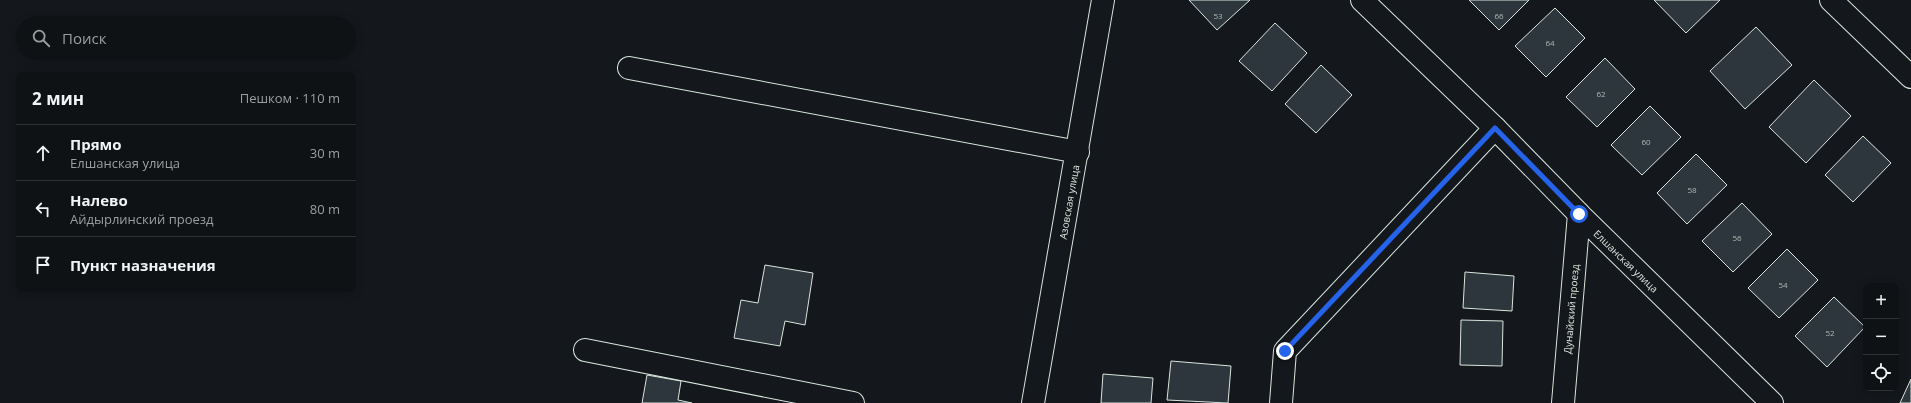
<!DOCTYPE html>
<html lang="ru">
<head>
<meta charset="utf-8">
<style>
  body { margin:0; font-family:"Open Sans",sans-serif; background:#1d2022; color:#f1f3f6 }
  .controls { position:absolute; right:12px; bottom:12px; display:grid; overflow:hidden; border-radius:8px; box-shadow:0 2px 10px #0003 }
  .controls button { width:36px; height:36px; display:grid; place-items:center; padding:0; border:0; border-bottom:1px solid #2f3234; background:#0f1215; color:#f1f3f6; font:20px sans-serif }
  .stop { position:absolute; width:12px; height:12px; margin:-9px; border:3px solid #2563eb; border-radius:50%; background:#fff }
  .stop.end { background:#2563eb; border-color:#fff; box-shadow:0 1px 4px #0008 }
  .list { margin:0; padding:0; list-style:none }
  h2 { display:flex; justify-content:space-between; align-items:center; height:52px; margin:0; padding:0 16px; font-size:17px }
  h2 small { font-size:13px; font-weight:400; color:#9b9ea0 }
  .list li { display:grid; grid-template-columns:26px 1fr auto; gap:12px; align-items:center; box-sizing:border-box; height:56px; padding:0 16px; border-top:1px solid #2f3234 }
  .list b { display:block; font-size:15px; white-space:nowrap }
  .list p { margin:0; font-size:13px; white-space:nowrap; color:#9b9ea0 }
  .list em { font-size:13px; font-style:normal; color:#9b9ea0 }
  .icon { flex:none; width:22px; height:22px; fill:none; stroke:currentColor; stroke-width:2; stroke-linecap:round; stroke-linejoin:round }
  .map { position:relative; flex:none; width:1911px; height:403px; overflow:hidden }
  .search { position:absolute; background:#0f1215; box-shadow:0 2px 10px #0003; left:16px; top:16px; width:340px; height:44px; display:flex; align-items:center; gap:10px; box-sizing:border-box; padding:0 14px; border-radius:22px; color:#9b9ea0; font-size:15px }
  .panel { position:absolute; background:#0f1215; box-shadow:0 2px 10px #0003; left:16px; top:72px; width:340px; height:220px; border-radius:8px }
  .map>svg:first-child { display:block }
  .building { fill:#2c363c; stroke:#d8e6dc }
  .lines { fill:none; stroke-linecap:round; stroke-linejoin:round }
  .street-casing { stroke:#d8e6dc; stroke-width:24 }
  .street { stroke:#14181c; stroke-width:22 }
  .route { stroke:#2563eb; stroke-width:5 }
  .labels { text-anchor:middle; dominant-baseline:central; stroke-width:3; stroke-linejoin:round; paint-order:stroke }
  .number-label { font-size:8px; fill:#adbab4 }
  .street-label { font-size:10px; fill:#d8e6dc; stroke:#14181c }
</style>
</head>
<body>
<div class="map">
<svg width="1911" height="403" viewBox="0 0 1911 403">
  <rect width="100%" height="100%" fill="#14181c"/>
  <g class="building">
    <path d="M1189,0H1250L1217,30Z"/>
    <path d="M1469,0H1529L1499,30Z"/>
    <path d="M1654,0H1720L1686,33Z"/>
    <path d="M1555,8L1585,38L1546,77L1515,46Z"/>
    <path d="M1275,23L1307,53L1272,91L1239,61Z"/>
    <path d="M1756,27L1792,65L1745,109L1710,71Z"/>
    <path d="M1605,58L1635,89L1597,127L1566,97Z"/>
    <path d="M1321,65L1352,95L1316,133L1285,104Z"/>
    <path d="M1814,80L1851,116L1806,163L1769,127Z"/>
    <path d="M1650,106L1681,137L1642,175L1611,145Z"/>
    <path d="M1863,136L1891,163L1853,202L1825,175Z"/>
    <path d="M1696,154L1727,185L1687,224L1657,193Z"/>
    <path d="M1742,203L1772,234L1733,272L1702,241Z"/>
    <path d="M1787,249L1818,280L1779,318L1748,288Z"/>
    <path d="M765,265L813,273L805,325L785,321L780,346L734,338L741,300L758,303Z"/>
    <path d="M1465,272L1514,276L1512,311L1463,308Z"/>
    <path d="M1834,297L1865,327L1827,367L1795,336Z"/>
    <path d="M1461,320L1503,321L1502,366L1460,365Z"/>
    <path d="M1171,361L1231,366L1228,403L1167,400Z"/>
    <path d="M1103,374L1153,378L1151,403H1101Z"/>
    <path d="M647,375L681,381L678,400L692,403H642Z"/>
    <path d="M1911,379V403H1900Z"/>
  </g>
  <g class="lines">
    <g class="street-casing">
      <g id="street">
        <path d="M1362,0L1495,128L1579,214L1772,403"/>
        <path d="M1831,0L1911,77"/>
        <path d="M629,68L1078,152"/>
        <path d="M585,350L853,403"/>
        <path d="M1033,403L1103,0"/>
        <path d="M1281,403L1285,351L1495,128"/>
        <path d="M1563,403L1579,214"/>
      </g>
    </g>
    <use href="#street" class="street"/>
  </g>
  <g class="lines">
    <path class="route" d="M1285,351L1495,128L1579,214"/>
  </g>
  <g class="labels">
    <g class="number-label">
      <text x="1218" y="15">53</text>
      <text x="1499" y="15">66</text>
      <text x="1550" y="42">64</text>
      <text x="1601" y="93">62</text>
      <text x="1646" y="141">60</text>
      <text x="1692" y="189">58</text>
      <text x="1737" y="237">56</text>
      <text x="1783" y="284">54</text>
      <text x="1830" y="332">52</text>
    </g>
    <g class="street-label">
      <text transform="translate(1069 202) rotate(-80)">Азовская улица</text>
      <text transform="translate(1626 261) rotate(44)">Елшанская улица</text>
      <text transform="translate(1571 309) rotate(-85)">Дунайский проезд</text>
    </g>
  </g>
</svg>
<div class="controls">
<button>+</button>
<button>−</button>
<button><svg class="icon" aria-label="locate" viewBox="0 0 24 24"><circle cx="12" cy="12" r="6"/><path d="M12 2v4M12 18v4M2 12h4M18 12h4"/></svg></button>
</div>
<div class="stop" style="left:1579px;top:214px"></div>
<div class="stop end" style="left:1285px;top:351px"></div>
<div class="search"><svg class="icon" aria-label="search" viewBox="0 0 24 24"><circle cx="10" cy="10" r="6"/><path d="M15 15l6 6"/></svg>Поиск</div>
<section class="panel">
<h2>2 мин<small>Пешком · 110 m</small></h2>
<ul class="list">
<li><svg class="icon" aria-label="ahead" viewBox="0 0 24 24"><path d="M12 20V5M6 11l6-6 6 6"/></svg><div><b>Прямо</b><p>Елшанская улица</p></div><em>30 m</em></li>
<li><svg class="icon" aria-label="left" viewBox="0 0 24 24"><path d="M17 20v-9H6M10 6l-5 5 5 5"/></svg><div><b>Налево</b><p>Айдырлинский проезд</p></div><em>80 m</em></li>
<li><svg class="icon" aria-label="arrive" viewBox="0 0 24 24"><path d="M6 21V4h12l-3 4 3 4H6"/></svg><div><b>Пункт назначения</b></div></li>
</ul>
</section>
</div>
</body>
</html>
